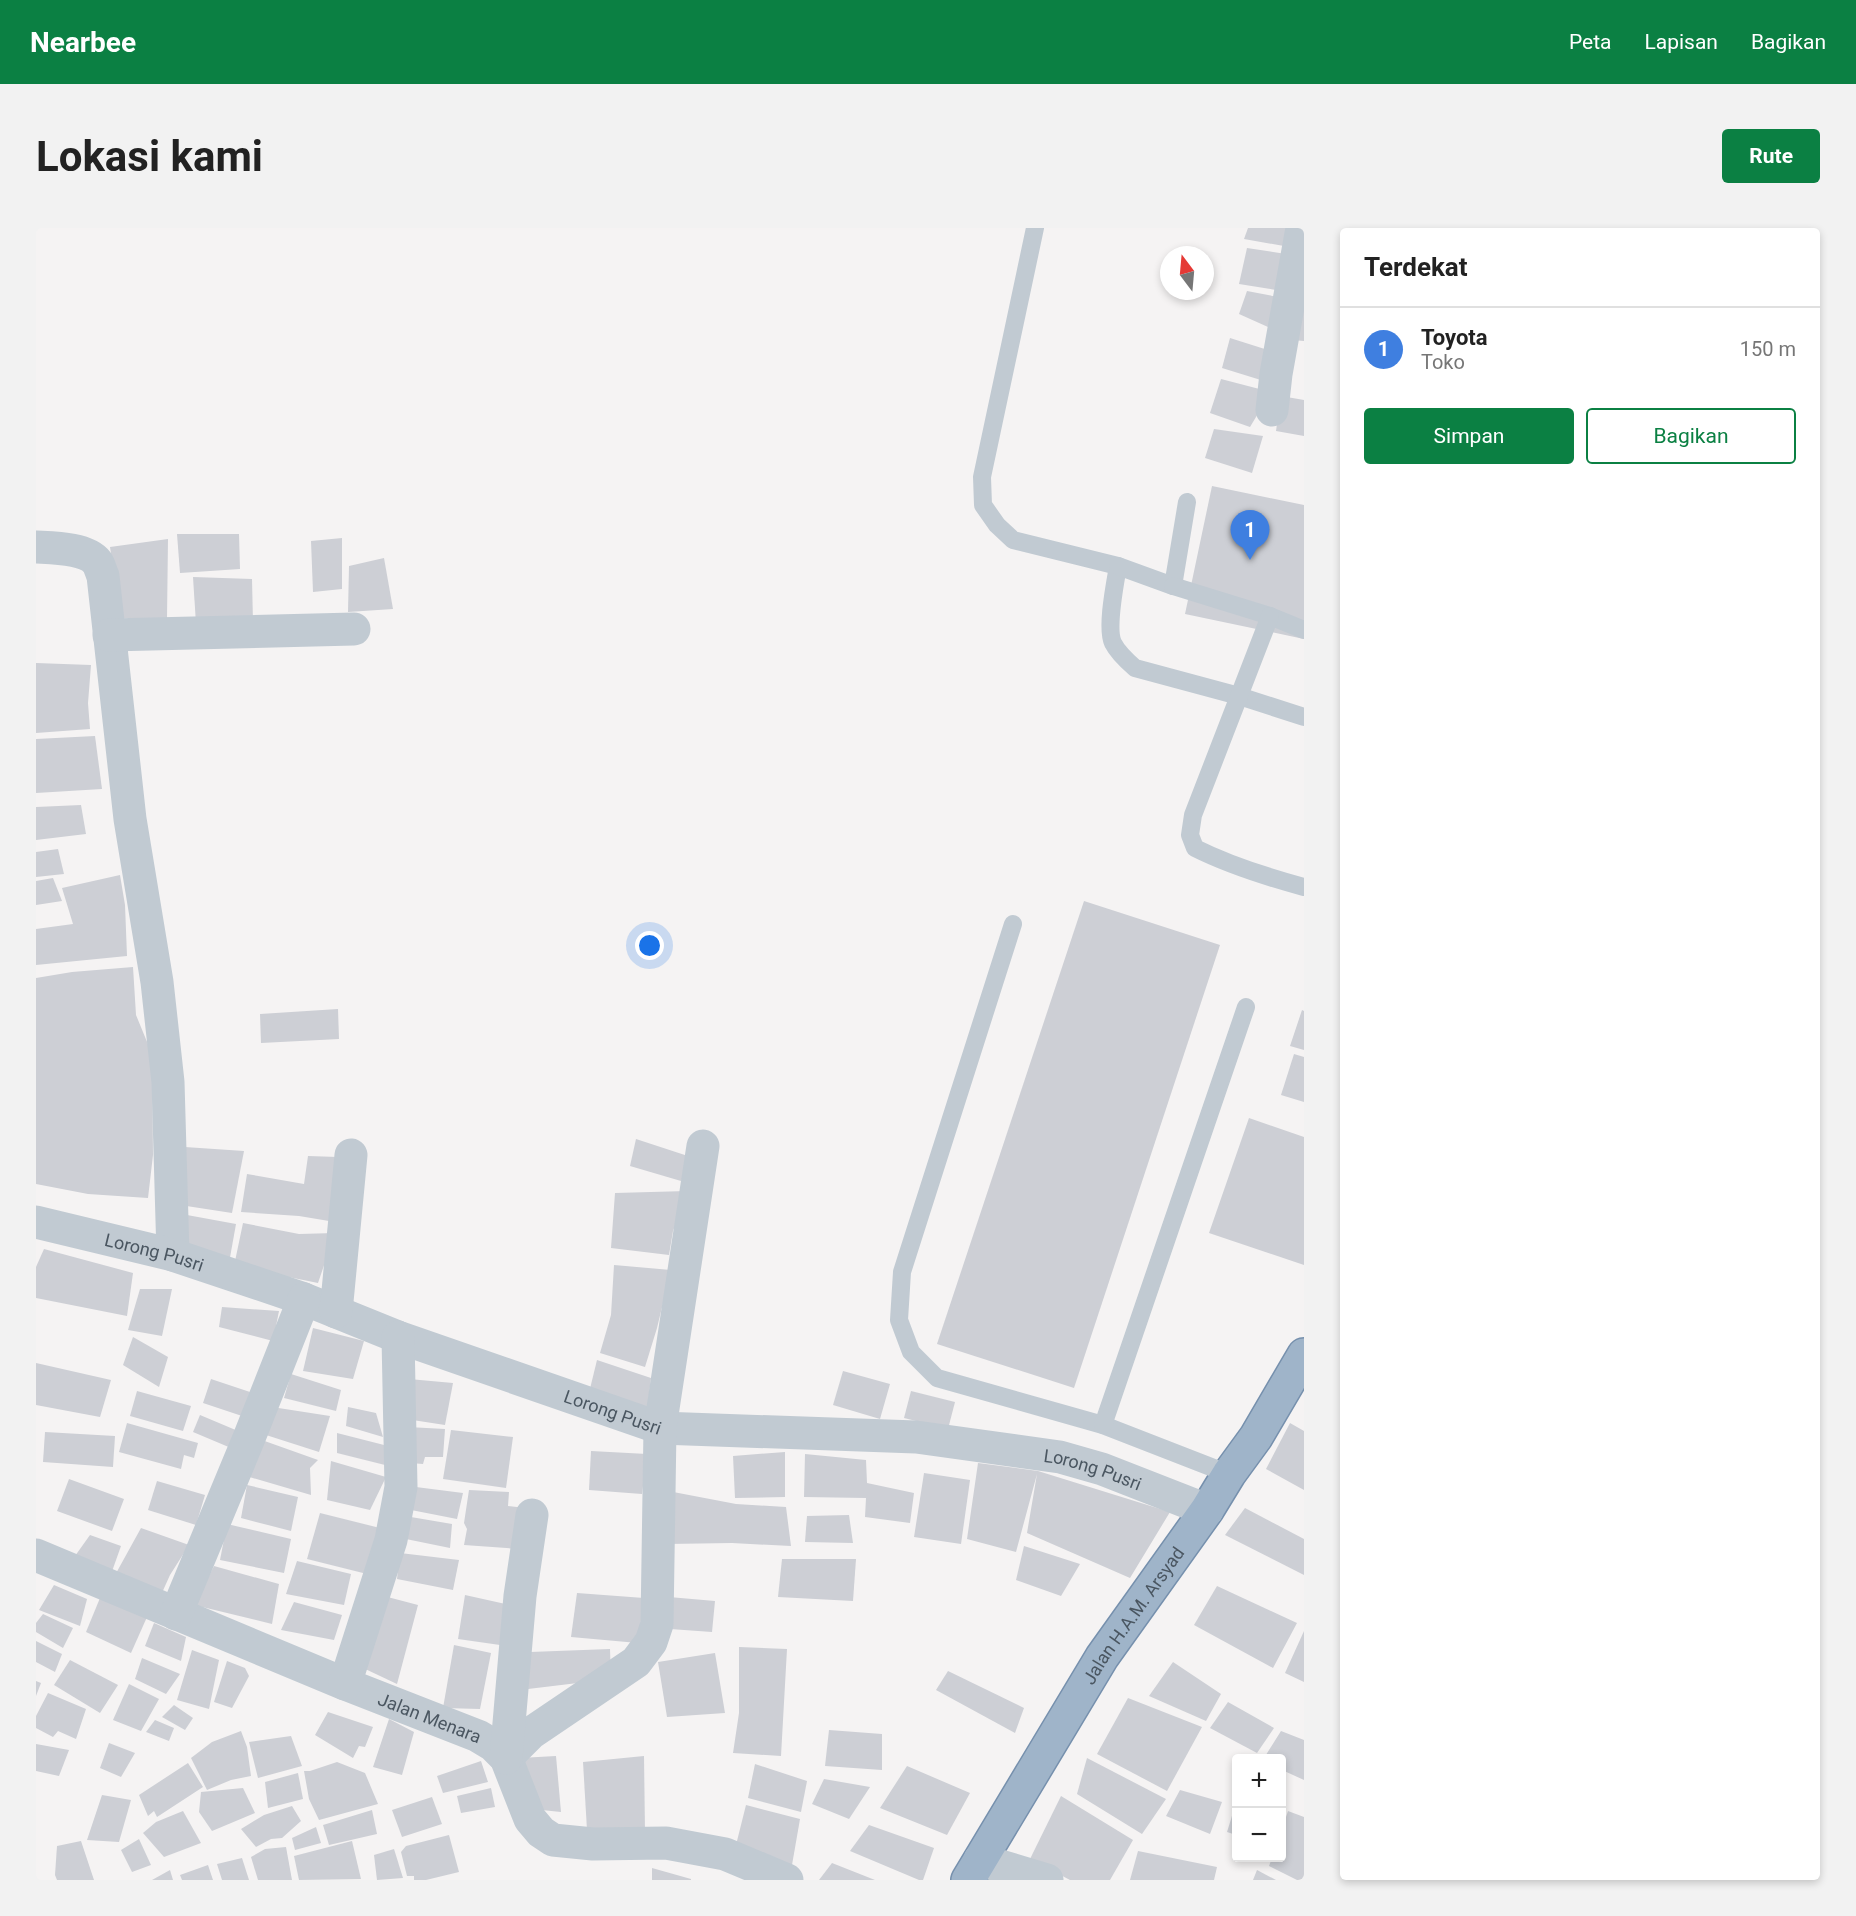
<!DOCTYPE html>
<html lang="id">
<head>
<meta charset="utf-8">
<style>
  body { margin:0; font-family:Roboto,sans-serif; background:#f2f2f2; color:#222 }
  .controls { position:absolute; right:18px; bottom:18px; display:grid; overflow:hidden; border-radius:6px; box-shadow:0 3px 9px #0003 }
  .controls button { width:54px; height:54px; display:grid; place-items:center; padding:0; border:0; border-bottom:2px solid #e0e0e0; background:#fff; color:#222; font:30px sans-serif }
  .compass { position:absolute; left:1124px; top:18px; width:54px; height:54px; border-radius:50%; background:#fff; box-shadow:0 3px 9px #0003; rotate:344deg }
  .you { position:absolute; left:614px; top:718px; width:21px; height:21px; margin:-15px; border:4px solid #fff; border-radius:50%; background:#1a73e8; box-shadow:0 0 0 9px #1a73e833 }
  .badge { display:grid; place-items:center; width:39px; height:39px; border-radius:50%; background:#0b8043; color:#fff; font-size:20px; font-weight:700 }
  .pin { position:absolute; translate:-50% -50px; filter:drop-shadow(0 2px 3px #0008) }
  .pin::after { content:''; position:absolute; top:32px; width:21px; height:18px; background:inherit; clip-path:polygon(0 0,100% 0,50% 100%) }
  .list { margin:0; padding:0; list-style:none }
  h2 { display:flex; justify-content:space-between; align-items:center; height:78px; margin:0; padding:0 24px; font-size:26px }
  h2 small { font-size:20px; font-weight:400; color:#767676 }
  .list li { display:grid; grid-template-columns:39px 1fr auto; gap:18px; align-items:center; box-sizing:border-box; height:84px; padding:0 24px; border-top:2px solid #e0e0e0 }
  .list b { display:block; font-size:22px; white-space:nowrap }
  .list p { margin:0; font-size:20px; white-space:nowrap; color:#767676 }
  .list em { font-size:20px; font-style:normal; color:#767676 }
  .actions { display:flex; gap:12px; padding:18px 24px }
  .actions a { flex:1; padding:14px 0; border:2px solid #0b8043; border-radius:6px; text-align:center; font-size:21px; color:#0b8043 }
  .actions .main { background:#0b8043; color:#fff }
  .map { position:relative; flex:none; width:1268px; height:1652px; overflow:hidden; border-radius:6px }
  header { display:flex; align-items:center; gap:36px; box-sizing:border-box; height:84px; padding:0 30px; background:#0b8043; color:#fff }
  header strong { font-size:28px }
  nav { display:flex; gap:33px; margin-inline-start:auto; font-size:21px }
  .intro { display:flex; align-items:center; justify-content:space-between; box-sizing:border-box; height:144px; padding:0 36px }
  h1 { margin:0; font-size:42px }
  .button { padding:15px 27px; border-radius:6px; background:#0b8043; color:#fff; font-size:21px; font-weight:700 }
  main { display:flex; gap:36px; padding:0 36px }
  aside { flex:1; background:#fff; border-radius:6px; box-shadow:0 3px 9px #0003 }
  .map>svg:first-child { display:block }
  .building { fill:#cdcfd5 }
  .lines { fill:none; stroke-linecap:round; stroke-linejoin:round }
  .trunk-casing { stroke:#7690ad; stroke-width:36 }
  .service { stroke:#c1cad2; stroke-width:18 }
  .minor { stroke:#c1cad2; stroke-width:33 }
  .trunk { stroke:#9fb4c9; stroke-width:33 }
  .labels { text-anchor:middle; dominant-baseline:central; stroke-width:6; stroke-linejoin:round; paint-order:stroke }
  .street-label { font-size:18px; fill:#4a5661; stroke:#fff }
</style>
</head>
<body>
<header>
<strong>Nearbee</strong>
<nav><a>Peta</a><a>Lapisan</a><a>Bagikan</a></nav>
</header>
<div class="intro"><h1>Lokasi kami</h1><a class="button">Rute</a></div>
<main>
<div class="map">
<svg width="1268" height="1652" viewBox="0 0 1268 1652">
  <rect width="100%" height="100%" fill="#f5f3f3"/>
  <g class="building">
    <path d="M1212,0H1252L1248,18L1208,11Z"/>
    <path d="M1211,20L1250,26L1240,62L1203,56Z"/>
    <path d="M1268,57V113L1256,112Z"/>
    <path d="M1211,63L1247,70L1232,99L1203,86Z"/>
    <path d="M1194,110L1235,123L1228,153L1186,140Z"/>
    <path d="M1185,151L1235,164L1214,199L1174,185Z"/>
    <path d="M1245,168L1268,172V208L1240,203Z"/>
    <path d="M1178,201L1227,208L1216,245L1169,230Z"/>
    <path d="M1176,258L1268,277V411L1149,386Z"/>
    <path d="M141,306H203L204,341L144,345Z"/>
    <path d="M306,310V361L277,364L275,313Z"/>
    <path d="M132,311L131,390H80V358L74,319Z"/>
    <path d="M348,330L357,381L312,384L313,338Z"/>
    <path d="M157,349L216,351L217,395L160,396Z"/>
    <path d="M0,435L55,437L52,475L54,501L0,505Z"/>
    <path d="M59,508L66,561L0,565V511Z"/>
    <path d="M45,577L50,606L0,612V579Z"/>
    <path d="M22,621L28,646L0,649V624Z"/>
    <path d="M84,647L89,677L91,728L0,737V701L37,696L26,660Z"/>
    <path d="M17,650L26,673L0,677V653Z"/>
    <path d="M1048,673L1184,717L1038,1160L901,1116Z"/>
    <path d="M97,739L100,787L116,826L117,927L112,970L52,966L0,956V750L36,744Z"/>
    <path d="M302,781L303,811L225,815L224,786Z"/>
    <path d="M1266,782L1268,783V822L1254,818Z"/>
    <path d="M1258,826L1268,829V874L1245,867Z"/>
    <path d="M1213,890L1268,909V1037L1173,1005Z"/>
    <path d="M600,911L658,930L645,953L594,938Z"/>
    <path d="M134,918L208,923L196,985L144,977Z"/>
    <path d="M272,928L302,929L293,993L263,988L205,984L211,946L268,956Z"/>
    <path d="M651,963L637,1003L633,1027L575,1020L579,965Z"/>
    <path d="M151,987L200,996L193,1035L137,1027Z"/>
    <path d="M207,995L263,1006L299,1005L282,1055L198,1038Z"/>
    <path d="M8,1021L97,1045L91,1088L0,1070V1039Z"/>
    <path d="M578,1037L635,1042L621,1100L609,1139L564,1125L575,1087Z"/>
    <path d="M104,1061H136L126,1108L92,1102Z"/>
    <path d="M186,1079L243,1083L237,1113L183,1099Z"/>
    <path d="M277,1100L328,1113L317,1151L267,1143Z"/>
    <path d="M97,1109L132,1129L123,1159L87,1137Z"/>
    <path d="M561,1132L615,1150L611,1183L552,1169Z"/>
    <path d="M0,1135L75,1152L64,1189L0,1177Z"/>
    <path d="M807,1143L854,1156L844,1191L797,1177Z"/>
    <path d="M255,1146L305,1162L300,1183L248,1170Z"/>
    <path d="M175,1151L214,1164L206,1188L167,1175Z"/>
    <path d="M373,1151L417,1155L409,1197L370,1191Z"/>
    <path d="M101,1163L155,1178L147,1203L94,1188Z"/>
    <path d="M875,1163L919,1174L912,1201L868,1190Z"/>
    <path d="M236,1179L294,1188L283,1224L230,1207Z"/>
    <path d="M312,1179L340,1185L347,1209L310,1198Z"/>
    <path d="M164,1187L202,1203L195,1220L157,1204Z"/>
    <path d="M91,1195L162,1215L158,1230L148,1227L145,1241L83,1224Z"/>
    <path d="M1254,1195L1268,1203V1262L1230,1241Z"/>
    <path d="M372,1199L409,1201L407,1229H389L387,1236L374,1235Z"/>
    <path d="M415,1202L477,1209L470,1260L407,1251Z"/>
    <path d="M9,1204L79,1208L77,1239L7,1234Z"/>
    <path d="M301,1205L352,1218L353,1238L301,1225Z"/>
    <path d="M223,1211L282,1232L274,1240L275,1267L210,1248Z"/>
    <path d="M555,1223L611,1226L606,1266L553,1262Z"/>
    <path d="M749,1224V1269L699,1270L697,1228Z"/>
    <path d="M769,1226L830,1232L831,1255L878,1265L874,1295L829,1289L830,1270L768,1269Z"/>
    <path d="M295,1233L350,1249L334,1282L291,1272Z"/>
    <path d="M942,1235L1002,1243L1134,1284L1094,1350L991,1305L1001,1246L980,1324L931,1311Z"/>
    <path d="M888,1245L934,1252L925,1316L878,1309Z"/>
    <path d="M33,1251L88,1271L76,1303L21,1283Z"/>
    <path d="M121,1253L169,1267L160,1297L112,1282Z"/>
    <path d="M211,1257L262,1269L255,1303L205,1290Z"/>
    <path d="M372,1258L427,1265L421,1291L370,1281Z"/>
    <path d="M433,1262L473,1264L472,1278L490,1280L484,1321L428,1317L431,1301L428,1295Z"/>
    <path d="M632,1263L700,1276L750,1279L755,1318L696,1315L631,1316Z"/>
    <path d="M1209,1280L1268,1311V1347L1189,1307Z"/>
    <path d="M284,1285L344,1300L331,1346L271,1331Z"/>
    <path d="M813,1287L817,1315L769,1314L771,1288Z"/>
    <path d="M369,1288L416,1296L414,1320L365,1310Z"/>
    <path d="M191,1296L255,1311L248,1345L184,1332Z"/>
    <path d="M105,1300L153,1317L134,1347L120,1378L73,1358Z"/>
    <path d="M54,1307L85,1318L74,1349L34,1335Z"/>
    <path d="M988,1318L1044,1336L1025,1368L980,1352Z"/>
    <path d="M364,1325L423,1332L417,1362L361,1351Z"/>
    <path d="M746,1331H820L817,1373L742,1369Z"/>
    <path d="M261,1333L315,1346L308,1377L250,1366Z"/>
    <path d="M178,1338L243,1356L236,1396L158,1377Z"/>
    <path d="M18,1357L51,1371L44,1398L3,1382Z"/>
    <path d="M1181,1358L1261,1395L1237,1440L1158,1397Z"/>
    <path d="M541,1365L608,1370L602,1415L535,1409Z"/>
    <path d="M344,1367L382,1377L361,1456L325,1439Z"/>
    <path d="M429,1367L478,1378L471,1418L422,1411Z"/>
    <path d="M633,1369L679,1373L676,1404L634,1401Z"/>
    <path d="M64,1370L111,1389L95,1425L50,1404Z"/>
    <path d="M258,1374L306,1387L298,1412L245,1402Z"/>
    <path d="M7,1386L37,1400L27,1420L0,1404V1395Z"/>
    <path d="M118,1395L150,1409L145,1433L109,1418Z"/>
    <path d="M1268,1403V1454L1249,1445Z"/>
    <path d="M0,1413L26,1426L19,1444L0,1434Z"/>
    <path d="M418,1417L455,1425L444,1481L407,1480Z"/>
    <path d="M703,1419L751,1421L745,1528L697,1525L703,1485Z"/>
    <path d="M574,1421L575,1451L492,1461L494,1424Z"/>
    <path d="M156,1422L183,1432L173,1481L141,1472Z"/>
    <path d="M679,1425L689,1485L631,1489L622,1434Z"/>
    <path d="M106,1430L144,1446L130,1466L99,1451Z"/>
    <path d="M34,1432L82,1457L64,1485L18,1457Z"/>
    <path d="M191,1433L209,1440L213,1448L196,1480L178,1474Z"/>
    <path d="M1137,1434L1185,1466L1170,1493L1113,1468Z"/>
    <path d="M912,1443L988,1480L979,1505L900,1462Z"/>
    <path d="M0,1453L5,1455L0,1468Z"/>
    <path d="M93,1456L123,1471L105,1503L77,1492Z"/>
    <path d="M12,1465L50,1481L40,1511L22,1503L17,1509L0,1500V1488Z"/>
    <path d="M1092,1470L1166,1499L1131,1563L1061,1526Z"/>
    <path d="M1192,1474L1238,1500L1221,1525L1174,1500Z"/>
    <path d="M138,1477L157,1490L149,1502L126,1489Z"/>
    <path d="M292,1484L337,1499L329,1519L323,1518L317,1530L279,1507Z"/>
    <path d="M353,1491L378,1504L366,1547L337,1539Z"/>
    <path d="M119,1492L138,1500L133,1513L110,1504Z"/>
    <path d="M793,1502L846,1506V1542L789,1538Z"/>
    <path d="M205,1503L211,1519L215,1548L195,1552L171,1562L155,1530L176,1514Z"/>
    <path d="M1245,1503L1268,1512V1552L1246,1542L1245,1530H1228Z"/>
    <path d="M255,1508L266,1538L222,1550L213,1514Z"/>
    <path d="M73,1515L99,1525L85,1549L64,1540Z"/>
    <path d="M0,1516L33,1522L23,1548L0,1543Z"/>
    <path d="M520,1528L525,1584L496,1581L484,1530Z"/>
    <path d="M608,1528L609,1604L551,1602L547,1534Z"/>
    <path d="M1051,1530L1130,1571L1106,1606L1041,1566Z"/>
    <path d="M445,1533L452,1554L407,1565L401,1548Z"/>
    <path d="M301,1534L329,1545L342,1576L283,1592L273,1571L268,1543H274Z"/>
    <path d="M152,1535L167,1559L121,1589L118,1583L112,1588L103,1567Z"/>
    <path d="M719,1536L771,1553L765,1584L712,1570Z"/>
    <path d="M871,1538L934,1565L911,1607L844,1580Z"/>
    <path d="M262,1545L267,1571L232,1580L229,1554Z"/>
    <path d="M788,1551L834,1559L813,1591L776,1576Z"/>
    <path d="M207,1560L219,1585L176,1603L163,1584L165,1564Z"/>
    <path d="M455,1560L459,1579L425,1585L421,1568Z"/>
    <path d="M1144,1562L1186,1574L1174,1606L1130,1588Z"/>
    <path d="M66,1567L95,1572L83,1614L51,1612Z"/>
    <path d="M1025,1568L1097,1612L1074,1652H1034L994,1631Z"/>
    <path d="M396,1569L406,1596L366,1609L356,1582Z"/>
    <path d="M1200,1575V1607L1191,1604Z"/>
    <path d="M710,1577L764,1591L756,1637L699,1621Z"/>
    <path d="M256,1578L265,1593L246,1610L235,1611L220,1619L205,1601L228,1587Z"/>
    <path d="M336,1582L341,1606L293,1617L287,1597Z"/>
    <path d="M147,1583L165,1615L128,1629L107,1605L120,1594Z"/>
    <path d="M1252,1583L1268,1589V1652H1261L1233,1638L1236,1630H1246V1601Z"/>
    <path d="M833,1597L898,1620L887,1652H883L814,1623Z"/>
    <path d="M280,1599L285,1615L259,1622L256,1610Z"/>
    <path d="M413,1607L423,1644L390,1652H378V1648H371L365,1624L370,1618Z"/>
    <path d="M103,1611L115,1637L96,1644L85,1622Z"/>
    <path d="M45,1613L58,1652H21L19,1647L21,1618Z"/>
    <path d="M316,1613L325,1651L263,1652L258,1628Z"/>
    <path d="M250,1619L256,1652H222L215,1629L229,1621Z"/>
    <path d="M358,1621L367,1650L341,1652L338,1627Z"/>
    <path d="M1102,1623L1181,1639L1178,1652H1094Z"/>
    <path d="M206,1630L213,1652H186L181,1636Z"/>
    <path d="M796,1635L839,1652H783Z"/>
    <path d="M172,1637L177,1652H146L144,1647Z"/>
    <path d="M616,1640L655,1651V1652H616Z"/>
    <path d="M134,1642L137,1652H116Z"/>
    <path d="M1221,1642L1240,1652H1217Z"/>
  </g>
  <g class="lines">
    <g class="trunk-casing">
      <g id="trunk">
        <path id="s3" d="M932,1652L1066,1429L1171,1282L1193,1246L1220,1209L1268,1127"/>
      </g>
    </g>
    <g class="service">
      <path d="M999,0L946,249L947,277L961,297L977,312L1082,338C1079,356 1070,400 1077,415C1082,425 1091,433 1099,440L1203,468L1268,489"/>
      <path d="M1082,338L1137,358L1151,274"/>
      <path d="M1137,358L1234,388L1268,402"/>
      <path d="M1234,388L1157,587L1154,607L1159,620C1193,637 1231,649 1268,659"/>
      <path d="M977,696L866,1044L863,1092L875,1124L901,1150L1067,1197L1193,1246"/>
      <path d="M1067,1197L1210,779"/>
    </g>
    <g class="minor">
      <path d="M1236,182L1240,146L1266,0"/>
      <path d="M0,319C17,320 50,320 61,334C64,338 65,344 67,348L94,591L121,754L132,854L137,1027"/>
      <path d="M73,407L318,401"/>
      <path id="s1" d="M0,994L137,1027L268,1071L362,1109L624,1200L880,1209L1024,1229L1066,1241L1171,1282"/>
      <path d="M300,1084L315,927"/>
      <path id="s2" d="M0,1327L309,1456L442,1508L457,1517L470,1530L494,1591L505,1604L517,1612L557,1616L630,1615L689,1626L751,1652"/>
      <path d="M140,1386L213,1210L268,1071"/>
      <path d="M309,1456L355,1312L365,1259L362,1109"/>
      <path d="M470,1530L495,1505L600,1434L615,1414L621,1396L624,1200L667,918"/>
      <path d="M470,1530L484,1368L496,1287"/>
      <path d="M944,1632L1011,1652"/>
    </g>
    <use href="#trunk" class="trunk"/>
  </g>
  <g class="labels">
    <g class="street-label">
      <text stroke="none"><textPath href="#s1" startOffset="122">Lorong Pusri</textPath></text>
      <text stroke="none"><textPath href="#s1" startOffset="608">Lorong Pusri</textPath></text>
      <text stroke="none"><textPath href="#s1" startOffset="1094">Lorong Pusri</textPath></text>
      <text stroke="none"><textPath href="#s3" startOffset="312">Jalan H.A.M. Arsyad</textPath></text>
      <text stroke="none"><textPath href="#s2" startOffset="426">Jalan Menara</textPath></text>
    </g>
  </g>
</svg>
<div class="controls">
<button>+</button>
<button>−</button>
</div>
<svg class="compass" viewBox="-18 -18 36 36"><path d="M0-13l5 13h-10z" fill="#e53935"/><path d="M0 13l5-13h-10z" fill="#767676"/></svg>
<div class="you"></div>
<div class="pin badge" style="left:1214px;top:332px;background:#3f7fe0">1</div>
</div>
<aside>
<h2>Terdekat<small></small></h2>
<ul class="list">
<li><span class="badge" style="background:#3f7fe0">1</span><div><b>Toyota</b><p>Toko</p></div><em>150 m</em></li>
</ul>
<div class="actions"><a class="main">Simpan</a><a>Bagikan</a></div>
</aside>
</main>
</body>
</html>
